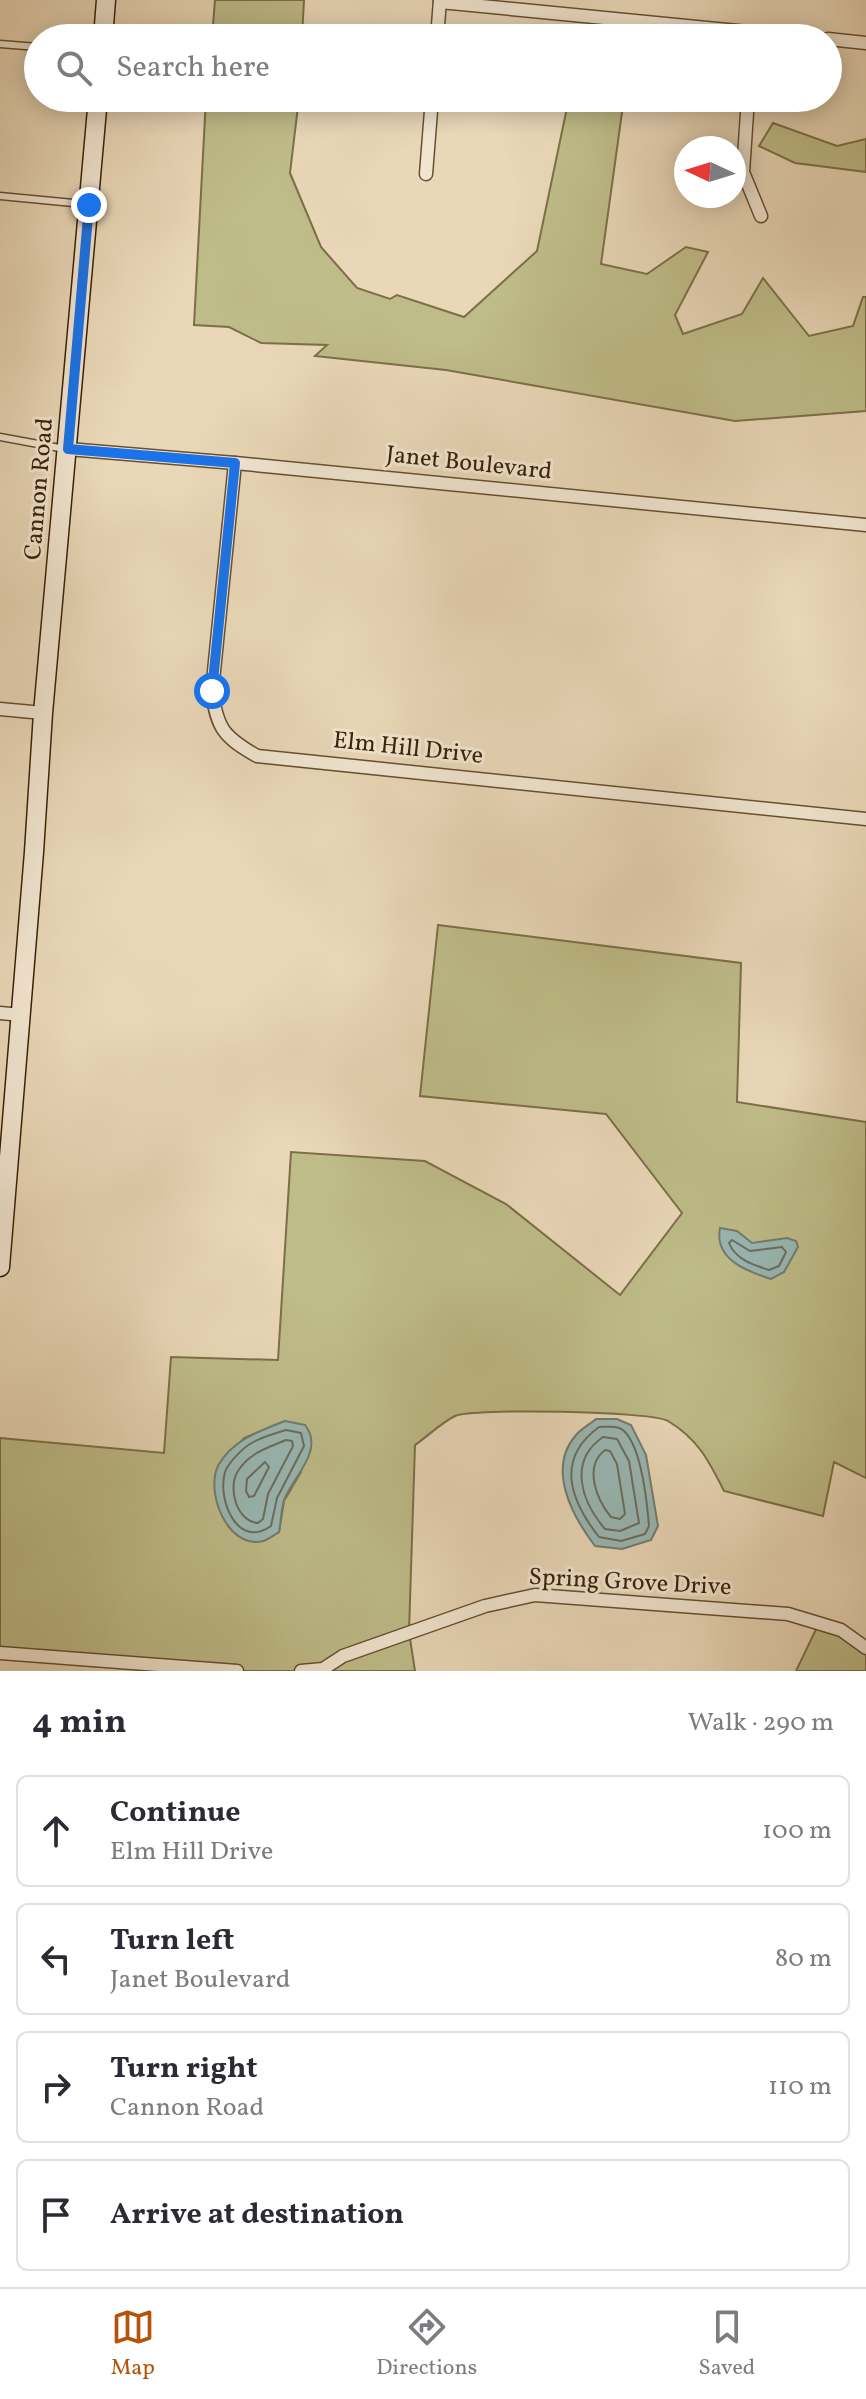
<!DOCTYPE html>
<html lang="en">
<head>
<meta charset="utf-8">
<style>
  body { margin:0; font-family:Vollkorn,serif; background:#f2f2f3; color:#2b2b33 }
  .compass { position:absolute; left:674px; top:136px; width:72px; height:72px; border-radius:50%; background:#fff; box-shadow:0 4px 20px #0003; rotate:274deg }
  .stop { position:absolute; width:24px; height:24px; margin:-18px; border:6px solid #1a73e8; border-radius:50%; background:#fff }
  .stop.end { background:#1a73e8; border-color:#fff; box-shadow:0 2px 8px #0008 }
  .list { margin:0; padding:0; list-style:none }
  h2 { display:flex; justify-content:space-between; align-items:center; height:104px; margin:0; padding:0 32px; font-size:34px }
  h2 small { font-size:26px; font-weight:400; color:#7c7c81 }
  .list li { display:grid; grid-template-columns:52px 1fr auto; gap:24px; align-items:center; box-sizing:border-box; height:112px; margin:0 16px 16px; padding:0 16px; border:2px solid #e1e1e2; border-radius:12px }
  .list b { display:block; font-size:30px; white-space:nowrap }
  .list p { margin:0; font-size:26px; white-space:nowrap; color:#7c7c81 }
  .list em { font-size:26px; font-style:normal; color:#7c7c81 }
  .icon { flex:none; width:44px; height:44px; fill:none; stroke:currentColor; stroke-width:2; stroke-linecap:round; stroke-linejoin:round }
  .map { position:relative; flex:none; width:866px; height:1671px; overflow:hidden }
  .search { position:absolute; background:#fff; box-shadow:0 4px 20px #0003; left:24px; right:24px; top:24px; height:88px; display:flex; align-items:center; gap:20px; box-sizing:border-box; padding:0 28px; border-radius:44px; color:#7c7c81; font-size:30px }
  .sheet { height:616px; background:#fff }
  nav { display:flex; justify-content:space-around; align-items:center; box-sizing:border-box; height:112px; border-top:2px solid #e1e1e2; background:#fff; font-size:22px; color:#7c7c81 }
  nav a { display:grid; justify-items:center; gap:4px }
  nav .on { color:#b45309 }
  .map>svg:first-child { display:block }
  .green { fill:#bebc89; stroke:#7c6f48; stroke-width:2; fill-rule:evenodd }
  .water { fill:#99b8b5; stroke:#737c6f; stroke-width:2 }
  .lines { fill:none; stroke-linecap:round; stroke-linejoin:round }
  .shore { stroke:#6a6d5e; stroke-width:2 }
  .lane-casing { stroke:#664f32; stroke-width:9 }
  .street-casing { stroke:#664f32; stroke-width:15 }
  .secondary-casing { stroke:#3a2206; stroke-width:21 }
  .lane { stroke:#f1e5d0; stroke-width:6 }
  .street { stroke:#f1e5d0; stroke-width:12 }
  .secondary { stroke:#f1e5d0; stroke-width:18 }
  .route { stroke:#1a73e8; stroke-width:10 }
  .labels { text-anchor:middle; dominant-baseline:central; stroke-width:6; stroke-linejoin:round; paint-order:stroke }
  .street-label { font-size:24px; fill:#3a2206; stroke:#f1e5d0 }
</style>
</head>
<body>
<div class="map">
<svg width="866" height="1671" viewBox="0 0 866 1671">
  <rect width="100%" height="100%" fill="#e9d7b7"/>
  <filter id="stains"><feTurbulence type="fractalNoise" baseFrequency=".0025" numOctaves="4"/><feColorMatrix values="0 0 0 0 .2 0 0 0 0 .09 0 0 0 0 .02 0 0 0 .5 -.17"/></filter>
  <radialGradient id="worn" r=".72"><stop offset=".6" stop-color="#630" stop-opacity="0"/><stop offset="1" stop-color="#630" stop-opacity=".3"/></radialGradient>
  <g class="green">
    <path d="M215,0H304L302,38H212Z"/>
    <path d="M206,98H299L290,173L321,247L357,288L390,299L397,295L464,317L537,251L569,98H624L601,264L647,274L686,247L708,252L675,315L683,334L742,314L763,278L809,336L853,326L863,297H866V411L735,421L446,370L315,356L327,345L261,343L229,327L194,325Z"/>
    <path d="M773,123L837,146L866,139V172L795,163L759,146Z"/>
    <path d="M438,925L741,963L737,1102L866,1122V1478L834,1462L823,1516L724,1491C709,1461 698,1439 668,1421C651,1411 472,1408 455,1416C441,1423 428,1436 415,1445L409,1632L415,1671H242L0,1649V1438L164,1453L171,1357L278,1360L291,1152L425,1161L506,1204L620,1295L682,1213L606,1114L420,1096ZM285,1421L301,1472L284,1501L279,1532L263,1541L218,1466L244,1438Z"/>
    <path d="M819,1623L866,1648V1671H796Z"/>
  </g>
  <g class="water">
    <path d="M720,1228L737,1231L752,1243L787,1238L796,1241L798,1247L784,1272L771,1279C746,1271 714,1259 720,1228Z"/>
    <path d="M596,1419H617L631,1425L646,1455L658,1526L651,1540L622,1549L595,1546C573,1517 546,1469 576,1435C581,1429 590,1424 596,1419Z"/>
    <path d="M285,1421L305,1425C325,1450 293,1477 284,1500C281,1510 281,1522 279,1532C274,1535 268,1540 263,1541C227,1550 204,1490 219,1464C234,1439 260,1431 285,1421Z"/>
  </g>
  <g class="lines">
    <g class="shore">
      <path d="M732,1240L750,1251L782,1247L786,1252L779,1266L769,1270C753,1265 735,1259 729,1243Z"/>
      <path d="M599,1427C607,1427 618,1425 624,1431C642,1448 647,1502 649,1526L645,1534L621,1541L599,1537C570,1500 555,1459 599,1427Z"/>
      <path d="M286,1430L301,1433L304,1446L277,1498L271,1526C237,1550 217,1499 225,1472C228,1463 243,1448 250,1444C261,1437 274,1434 286,1430Z"/>
      <path d="M603,1437L617,1439L629,1461L639,1523L620,1531L605,1529C581,1501 568,1461 603,1437Z"/>
      <path d="M286,1440L292,1441L293,1446L268,1494L263,1519L258,1523C237,1522 227,1488 238,1471C249,1453 267,1448 286,1440Z"/>
      <path d="M605,1450L610,1451L617,1464L625,1514L620,1519L611,1517C597,1500 583,1467 605,1450Z"/>
      <path d="M265,1462L269,1467L254,1496L249,1497L246,1491L247,1479Z"/>
    </g>
    <g class="lane-casing">
      <g id="lane">
        <path d="M0,44L38,47"/>
        <path d="M0,196L84,204"/>
        <path d="M0,437L65,449"/>
      </g>
    </g>
    <g class="street-casing">
      <g id="street">
        <path d="M440,2L810,38"/>
        <path d="M437,38L440,0"/>
        <path d="M828,39L866,43"/>
        <path d="M748,98L743,172L761,216"/>
        <path d="M426,174L432,98"/>
        <path d="M68,449L235,463L866,525"/>
        <path d="M235,463L212,691C217,729 224,737 257,756L866,819"/>
        <path d="M0,709L43,713"/>
        <path d="M0,1013L21,1015"/>
        <path d="M0,1653L237,1671"/>
        <path d="M301,1671L323,1669L343,1656L485,1606L535,1595L788,1614L841,1630L866,1648"/>
      </g>
    </g>
    <g class="secondary-casing">
      <g id="secondary">
        <path d="M103,38L106,0"/>
        <path d="M0,1267L34,852L43,713L98,98"/>
      </g>
    </g>
    <use href="#lane" class="lane"/>
    <use href="#street" class="street"/>
    <use href="#secondary" class="secondary"/>
  </g>
  <g class="lines">
    <path class="route" d="M89,205L68,449L235,463L212,691"/>
  </g>
  <g class="labels">
    <g class="street-label">
      <text transform="translate(469 464) rotate(6)">Janet Boulevard</text>
      <text transform="translate(40 489) rotate(-85)">Cannon Road</text>
      <text transform="translate(408 749) rotate(6)">Elm Hill Drive</text>
      <text transform="translate(630 1583) rotate(3)">Spring Grove Drive</text>
    </g>
  </g>
  <rect width="100%" height="100%" filter="url(#stains)"/>
  <rect width="100%" height="100%" fill="url(#worn)"/>
</svg>
<svg class="compass" viewBox="-18 -18 36 36"><path d="M0-13l5 13h-10z" fill="#e53935"/><path d="M0 13l5-13h-10z" fill="#7c7c81"/></svg>
<div class="stop" style="left:212px;top:691px"></div>
<div class="stop end" style="left:89px;top:205px"></div>
<div class="search"><svg class="icon" aria-label="search" viewBox="0 0 24 24"><circle cx="10" cy="10" r="6"/><path d="M15 15l6 6"/></svg>Search here</div>
</div>
<section class="sheet">
<h2>4 min<small>Walk · 290 m</small></h2>
<ul class="list">
<li><svg class="icon" aria-label="ahead" viewBox="0 0 24 24"><path d="M12 20V5M6 11l6-6 6 6"/></svg><div><b>Continue</b><p>Elm Hill Drive</p></div><em>100 m</em></li>
<li><svg class="icon" aria-label="left" viewBox="0 0 24 24"><path d="M17 20v-9H6M10 6l-5 5 5 5"/></svg><div><b>Turn left</b><p>Janet Boulevard</p></div><em>80 m</em></li>
<li><svg class="icon" aria-label="right" viewBox="0 0 24 24"><path d="M7 20v-9h11M14 6l5 5-5 5"/></svg><div><b>Turn right</b><p>Cannon Road</p></div><em>110 m</em></li>
<li><svg class="icon" aria-label="arrive" viewBox="0 0 24 24"><path d="M6 21V4h12l-3 4 3 4H6"/></svg><div><b>Arrive at destination</b></div></li>
</ul>
</section>
<nav>
<a class="on"><svg class="icon" aria-label="map" viewBox="0 0 24 24"><path d="M3 6l6-2 6 2 6-2v14l-6 2-6-2-6 2zM9 4v14M15 6v14"/></svg>Map</a>
<a><svg class="icon" aria-label="directions" viewBox="0 0 24 24"><path d="M12 3l9 9-9 9-9-9zM9 14v-3h6M13 9l2 2-2 2"/></svg>Directions</a>
<a><svg class="icon" aria-label="saved" viewBox="0 0 24 24"><path d="M7 4h10v16l-5-4-5 4z"/></svg>Saved</a>
</nav>
</body>
</html>
